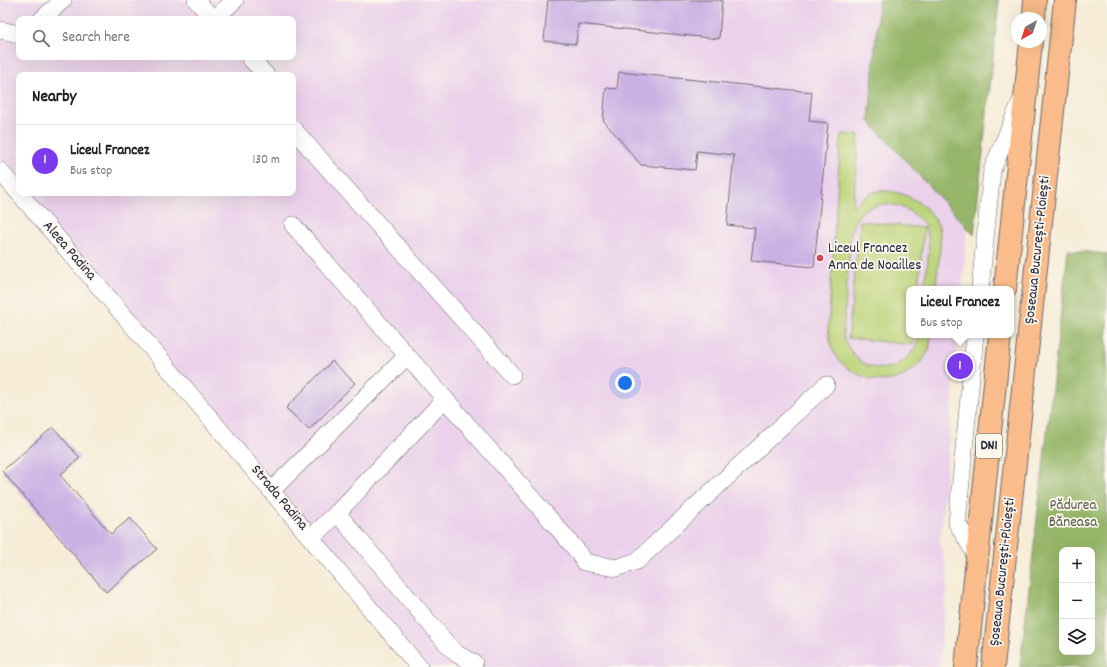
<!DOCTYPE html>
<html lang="en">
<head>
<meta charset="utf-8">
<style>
  body { margin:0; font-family:Dekko,sans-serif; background:#f2f2f2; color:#202124 }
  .controls { position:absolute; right:12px; bottom:12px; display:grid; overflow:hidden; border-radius:8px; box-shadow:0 4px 16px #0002 }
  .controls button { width:36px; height:36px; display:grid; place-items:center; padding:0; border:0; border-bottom:1px solid #e0e0e0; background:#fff; color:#202124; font:20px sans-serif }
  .compass { position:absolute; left:1011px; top:12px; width:36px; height:36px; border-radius:50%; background:#fff; box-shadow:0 4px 16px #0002; rotate:219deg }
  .you { position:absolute; left:625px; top:383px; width:14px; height:14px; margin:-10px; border:3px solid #fff; border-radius:50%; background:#1a73e8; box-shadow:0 0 0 6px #1a73e833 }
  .badge { display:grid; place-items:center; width:26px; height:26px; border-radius:50%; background:#7c3aed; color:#fff; font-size:13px; font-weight:700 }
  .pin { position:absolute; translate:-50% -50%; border:2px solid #fff; box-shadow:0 1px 4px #0006 }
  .popup { position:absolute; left:906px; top:286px; width:108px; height:52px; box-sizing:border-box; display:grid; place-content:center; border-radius:8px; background:#fff; filter:drop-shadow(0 1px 3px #0005); font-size:13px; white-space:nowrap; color:#757577 }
  .popup b { font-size:15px; color:#202124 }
  .popup::after { content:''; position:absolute; left:50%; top:100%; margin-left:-8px; border:8px solid transparent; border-top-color:#fff }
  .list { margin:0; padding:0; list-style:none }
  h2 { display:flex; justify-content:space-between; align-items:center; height:52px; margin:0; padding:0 16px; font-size:17px }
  h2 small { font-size:13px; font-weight:400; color:#757577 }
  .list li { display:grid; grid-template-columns:26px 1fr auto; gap:12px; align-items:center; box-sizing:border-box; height:72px; padding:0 16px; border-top:1px solid #e0e0e0 }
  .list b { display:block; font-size:15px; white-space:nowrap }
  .list p { margin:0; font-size:13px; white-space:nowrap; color:#757577 }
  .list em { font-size:13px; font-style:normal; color:#757577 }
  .icon { flex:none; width:22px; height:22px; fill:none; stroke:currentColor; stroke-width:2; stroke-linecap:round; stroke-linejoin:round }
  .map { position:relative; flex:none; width:1107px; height:667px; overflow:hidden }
  .search { position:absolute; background:#fff; box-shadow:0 4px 16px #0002; left:16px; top:16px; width:280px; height:44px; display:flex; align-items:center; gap:10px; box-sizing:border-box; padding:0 14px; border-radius:8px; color:#757577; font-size:15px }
  .panel { position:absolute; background:#fff; box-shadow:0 4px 16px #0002; left:16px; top:72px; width:280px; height:124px; border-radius:8px }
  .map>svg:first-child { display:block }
  .built { fill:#ebd1eb; fill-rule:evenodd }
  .green { fill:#bcd378; stroke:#6f7a5a }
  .forest { fill:#95b568; stroke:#5c6c52; fill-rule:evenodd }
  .building { fill:#cab0e4 }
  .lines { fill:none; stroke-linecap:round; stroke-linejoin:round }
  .minor-casing { stroke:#6c6972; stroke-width:18 }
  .highway-casing { stroke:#6c6972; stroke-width:24 }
  .minor { stroke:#fff; stroke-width:17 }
  .highway { stroke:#f9bc8a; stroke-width:22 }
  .poi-dot { fill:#d1495b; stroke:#fbf7ec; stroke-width:1.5 }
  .labels { text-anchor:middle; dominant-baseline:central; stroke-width:3.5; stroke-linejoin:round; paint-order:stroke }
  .shield { fill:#fbf7ec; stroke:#636270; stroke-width:1 }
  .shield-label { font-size:14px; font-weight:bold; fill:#22223b }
  .poi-label { font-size:15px; fill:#22223b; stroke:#fbf7ec; text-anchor:start }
  .street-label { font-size:15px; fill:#22223b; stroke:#fbf7ec }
  .park-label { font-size:15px; fill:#50574d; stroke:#fbf7ec }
</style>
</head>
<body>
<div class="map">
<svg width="1107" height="667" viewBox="0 0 1107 667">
  <rect width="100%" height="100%" fill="#fbf7ec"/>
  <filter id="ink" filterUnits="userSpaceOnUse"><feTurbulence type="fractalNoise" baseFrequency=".025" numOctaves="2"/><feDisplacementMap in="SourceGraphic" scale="8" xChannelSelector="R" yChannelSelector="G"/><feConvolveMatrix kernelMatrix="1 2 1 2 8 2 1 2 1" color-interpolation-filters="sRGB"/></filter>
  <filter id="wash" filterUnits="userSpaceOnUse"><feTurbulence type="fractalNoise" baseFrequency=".012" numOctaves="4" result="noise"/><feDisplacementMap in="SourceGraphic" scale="16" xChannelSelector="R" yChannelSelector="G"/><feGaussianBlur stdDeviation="0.9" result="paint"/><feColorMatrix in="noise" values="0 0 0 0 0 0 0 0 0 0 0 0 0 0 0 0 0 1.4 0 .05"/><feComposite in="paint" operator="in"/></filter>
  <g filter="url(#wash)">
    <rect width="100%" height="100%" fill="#f6ecd7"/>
    <path class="built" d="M0,0H1000L974,235L967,227L962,289H909V335H958L940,543L948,576L939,667H419L0,171ZM19,19H293V57H19ZM19,75H293V193H19Z"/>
    <g class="green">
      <path d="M841,134L859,135L853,206C860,201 865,195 874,192C897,186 932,204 939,228C943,243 937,273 935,289H924C926,270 932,247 926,228C925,224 920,220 917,217C902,203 880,200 863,211C857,215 854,225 851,232L843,335C851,364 884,381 908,357C914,350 918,344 919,335H931C930,340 930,346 929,350C926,356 922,361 918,365C898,385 874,385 851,370C846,367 840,362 837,358C831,349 830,339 828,329Z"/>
      <path d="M860,221L924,228L918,289H909V335H914L913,345L848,338Z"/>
    </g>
    <g class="forest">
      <path d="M879,0H999L974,235L869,121Z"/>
      <path d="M1068,250L1107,254V667H1020ZM1062,550H1092V652H1062Z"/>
    </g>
    <g id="blocks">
      <g class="building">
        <path d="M548,0H722L719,39L578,24L576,44L544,41Z"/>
        <path d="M619,72L812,92L809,121L828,123L814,267L751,261L755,228L727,225L734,155L697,151L695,170L641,165L603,120L606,88L617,89Z"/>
        <path d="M332,361L355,383L309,430L286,408Z"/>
        <path d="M53,427L80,458L60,475L111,534L130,518L157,549L106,592L2,471Z"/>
      </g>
    </g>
  </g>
  <g filter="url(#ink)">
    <use href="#blocks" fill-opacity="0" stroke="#6c6972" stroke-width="1"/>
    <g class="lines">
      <g class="minor-casing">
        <g id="minor">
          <path d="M196,0L213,19"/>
          <path d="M42,19L63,0"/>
          <path d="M214,19L235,0"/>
          <path d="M0,30L19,34"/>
          <path d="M249,57L266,75"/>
          <path d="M293,129L512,375"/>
          <path d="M0,171L137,331L419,667"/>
          <path d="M293,225L562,533L580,554L584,562L616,568L637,561L826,385"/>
          <path d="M980,289L992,170L1021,101"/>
          <path d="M975,335L957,523L977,557"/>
          <path d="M272,490L407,356"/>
          <path d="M337,513L447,644L457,654L474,663"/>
          <path d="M312,537L337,513L445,399"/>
        </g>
      </g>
      <g class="highway-casing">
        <g id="highway">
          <path d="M1034,18L1035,0"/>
          <path d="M1005,289L1031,42"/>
          <path d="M966,667L1000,335"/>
          <path d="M993,667L1065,0"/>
        </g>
      </g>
      <use href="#minor" class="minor"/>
      <use href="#highway" class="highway"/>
    </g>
  </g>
  <circle class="poi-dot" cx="820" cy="258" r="4"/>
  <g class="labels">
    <rect class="shield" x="976" y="434" width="26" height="24" rx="3"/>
    <g class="shield-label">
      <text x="989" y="446">DN1</text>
    </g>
    <g class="poi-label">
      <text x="828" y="249">Liceul Francez<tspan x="828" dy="17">Anna de Noailles</tspan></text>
    </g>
    <g class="street-label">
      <text transform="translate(1038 250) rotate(-84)">Șoseaua București-Ploiești</text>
      <text transform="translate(69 251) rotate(49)">Aleea Padina</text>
      <text transform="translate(279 498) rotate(50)">Strada Padina</text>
      <text transform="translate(1003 572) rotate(-84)">Șoseaua București-Ploiești</text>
    </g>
    <g class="park-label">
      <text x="1073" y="506">Pădurea<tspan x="1073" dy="17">Băneasa</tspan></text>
    </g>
  </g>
</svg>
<div class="controls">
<button>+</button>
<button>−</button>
<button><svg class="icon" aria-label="layers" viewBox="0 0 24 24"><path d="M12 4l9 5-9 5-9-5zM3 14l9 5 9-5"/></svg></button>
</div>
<svg class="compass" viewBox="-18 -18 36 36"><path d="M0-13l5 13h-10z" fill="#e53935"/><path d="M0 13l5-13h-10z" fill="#757577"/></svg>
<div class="you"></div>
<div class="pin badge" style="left:960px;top:366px">1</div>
<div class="popup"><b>Liceul Francez</b>Bus stop</div>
<div class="search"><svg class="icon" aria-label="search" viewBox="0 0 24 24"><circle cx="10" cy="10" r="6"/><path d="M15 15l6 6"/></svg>Search here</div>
<section class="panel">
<h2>Nearby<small></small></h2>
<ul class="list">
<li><span class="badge">1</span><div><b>Liceul Francez</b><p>Bus stop</p></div><em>130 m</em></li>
</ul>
</section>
</div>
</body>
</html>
